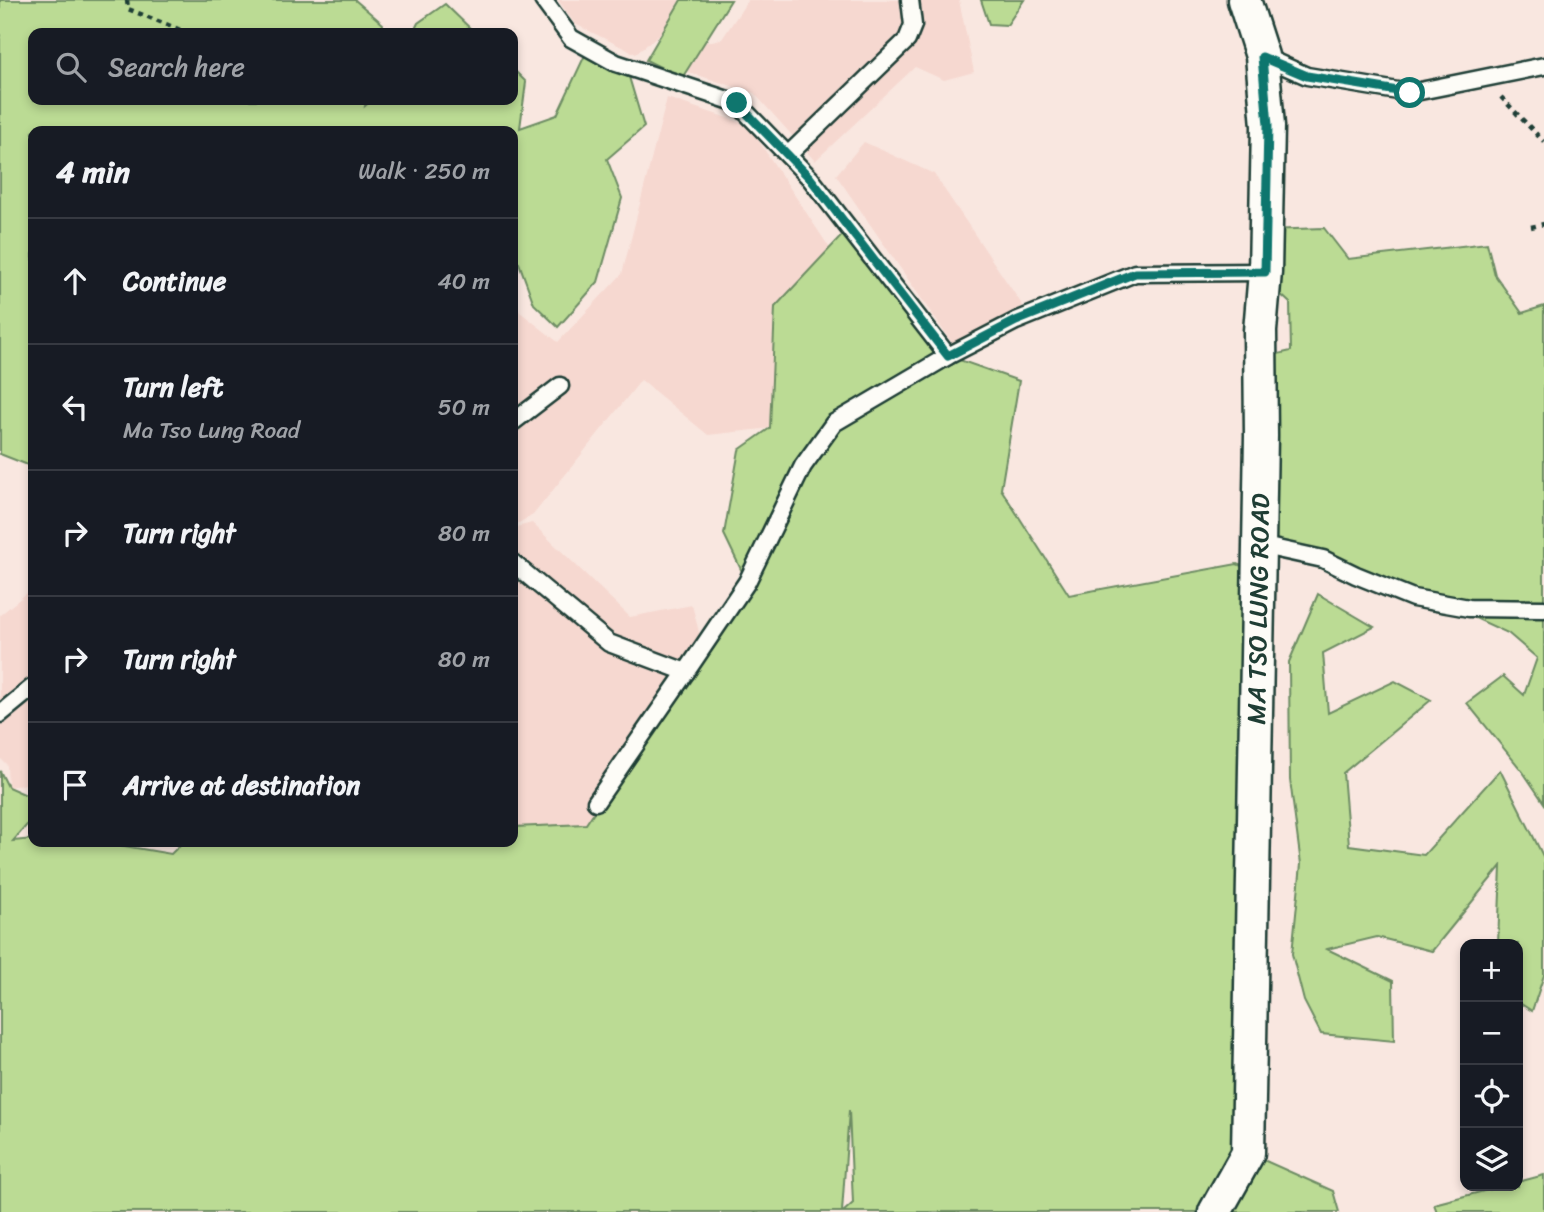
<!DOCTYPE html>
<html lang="en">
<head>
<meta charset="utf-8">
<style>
  body { margin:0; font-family:Sriracha,sans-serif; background:#242831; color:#f1f3f6 }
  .controls { position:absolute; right:21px; bottom:21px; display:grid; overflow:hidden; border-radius:14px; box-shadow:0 4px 10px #0003 }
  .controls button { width:63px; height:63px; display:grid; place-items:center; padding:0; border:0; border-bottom:2px solid #363941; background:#171b24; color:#f1f3f6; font:35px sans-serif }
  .stop { position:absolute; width:21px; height:21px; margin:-16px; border:5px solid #0f766e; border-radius:50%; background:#fff }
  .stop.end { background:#0f766e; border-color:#fff; box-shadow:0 2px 7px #0008 }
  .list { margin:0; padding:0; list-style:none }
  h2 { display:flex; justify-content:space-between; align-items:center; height:91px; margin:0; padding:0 28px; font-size:30px }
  h2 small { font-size:23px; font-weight:400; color:#9ea1a6 }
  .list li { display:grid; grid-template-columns:46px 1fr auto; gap:21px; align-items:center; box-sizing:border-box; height:126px; padding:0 28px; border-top:2px solid #363941 }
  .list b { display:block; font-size:26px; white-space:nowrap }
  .list p { margin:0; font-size:23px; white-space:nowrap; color:#9ea1a6 }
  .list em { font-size:23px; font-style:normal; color:#9ea1a6 }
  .icon { flex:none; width:38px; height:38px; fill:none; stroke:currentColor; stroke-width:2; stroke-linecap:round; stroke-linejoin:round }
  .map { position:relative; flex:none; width:1544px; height:1212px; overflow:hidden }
  .search { position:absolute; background:#171b24; box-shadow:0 4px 10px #0003; left:28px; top:28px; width:490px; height:77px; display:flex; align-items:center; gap:18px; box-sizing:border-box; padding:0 24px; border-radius:14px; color:#9ea1a6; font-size:26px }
  .panel { position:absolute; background:#171b24; box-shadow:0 4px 10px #0003; left:28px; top:126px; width:490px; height:721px; border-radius:14px }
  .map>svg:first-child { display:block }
  .built { fill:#f6d8d0 }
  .green { fill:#bbdb94; stroke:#6d8c64; stroke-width:2 }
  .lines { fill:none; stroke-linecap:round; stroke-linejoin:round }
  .service-casing { stroke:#1f3d34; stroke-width:21 }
  .minor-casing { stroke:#1f3d34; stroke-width:37 }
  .path { stroke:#1f3d34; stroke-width:4.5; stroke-dasharray:5 5; stroke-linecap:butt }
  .service { stroke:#fdfcf7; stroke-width:16 }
  .minor { stroke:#fdfcf7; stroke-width:32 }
  .route { stroke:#0f766e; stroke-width:9 }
  .labels { text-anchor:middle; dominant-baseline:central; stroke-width:5; stroke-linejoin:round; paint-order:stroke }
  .street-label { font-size:26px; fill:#1f3d34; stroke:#fdfcf7 }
</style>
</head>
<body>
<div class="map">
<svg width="1544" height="1212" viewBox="0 0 1544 1212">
  <rect width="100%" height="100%" fill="#f9e7e0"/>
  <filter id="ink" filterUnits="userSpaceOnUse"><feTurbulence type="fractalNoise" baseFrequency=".0143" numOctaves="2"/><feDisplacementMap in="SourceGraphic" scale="14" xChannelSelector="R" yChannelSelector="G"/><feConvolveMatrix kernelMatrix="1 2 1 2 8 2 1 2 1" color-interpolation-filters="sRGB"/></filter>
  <g filter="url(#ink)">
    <g class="built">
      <path d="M558,0H693L696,3L636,54L575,24Z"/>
      <path d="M748,0H959L974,72L944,80L915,67L815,161L754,93L685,71L690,45L722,39Z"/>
      <path d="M667,98L748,125L833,253L781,427L708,435L641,380L533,515L513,526V298L520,312L558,342L622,274Z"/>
      <path d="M864,142L934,174L1023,306L952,343L836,175Z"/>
      <path d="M532,523L630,617L692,605L706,659L579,834L513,829V528Z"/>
      <path d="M33,588V783L8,787L7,765L0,758V615Z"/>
    </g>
    <g class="green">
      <path d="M0,0H355L383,24L381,33H33V100H366L365,106L372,100H513V69L526,82L520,128L557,115L585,55L629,77L644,127L607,159L622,198L598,282L558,327L534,304L519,263L513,262V131H33V467L0,454Z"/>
      <path d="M681,0H731L682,78L646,60Z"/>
      <path d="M981,0H1024L1007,25L989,24Z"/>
      <path d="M445,4L475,33H413L418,23Z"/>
      <path d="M849,228L948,356L1019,381L1001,489L1069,595L1237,564L1258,573L1237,1142L1204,1212H843L853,1203L849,1110L842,1212H0V771L8,787L33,798V818L13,841L33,839V842H101L171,854L183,842H513V827L586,824L747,582L724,534L739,450L770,428L775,307Z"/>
      <path d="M1324,228L1348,259L1487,243L1495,275L1522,313L1544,306V803L1523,772L1467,703L1503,676L1524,695L1537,658L1508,633L1445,604L1259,545L1261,358L1291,351L1290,303L1264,279L1266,230Z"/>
      <path d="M1318,594L1374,627L1323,653L1328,713L1395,681L1431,700L1343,773L1349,845L1424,855L1500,770L1544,858V975L1532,1011L1518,1002V944H1498L1501,866L1432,951L1377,937L1327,949L1393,981L1394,1041L1321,1034L1304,1001L1292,954L1301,864L1290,780L1289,662Z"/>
      <path d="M1259,1158L1333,1191L1339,1212H1218Z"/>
      <path d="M1544,1175V1212H1437L1434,1204L1503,1186H1518V1182Z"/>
    </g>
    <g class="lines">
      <g class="service-casing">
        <g id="service">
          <path d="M543,0L571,38L616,63L737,103L810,178L948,356"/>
          <path d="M1262,56L1307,76L1410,93L1544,66"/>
          <path d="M788,155L907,40L913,25L910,0"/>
          <path d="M513,422L560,386"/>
          <path d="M1259,545L1323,559L1356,575L1413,598L1469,608L1544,609"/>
          <path d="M513,563L609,643L686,672L747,582L803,466L834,423L948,356L1016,321L1135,273L1265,272"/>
          <path d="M0,714L33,687"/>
          <path d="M596,802L686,672"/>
        </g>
      </g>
      <g class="minor-casing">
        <path id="minor" d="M1215,1212L1248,1153L1261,436L1260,331L1265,272L1268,126L1262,56L1244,0"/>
      </g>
      <g class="path">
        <path d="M127,0L128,9L188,33"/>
        <path d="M1501,97L1544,142"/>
        <path d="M1531,227L1544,224"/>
      </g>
      <use href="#service" class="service"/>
      <use href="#minor" class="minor"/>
    </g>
  </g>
  <g class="lines" filter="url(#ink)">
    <path class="route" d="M737,103L810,178L948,356L1016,321L1135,273L1265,272L1268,125L1262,57L1307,76L1410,93"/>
  </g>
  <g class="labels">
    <g class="street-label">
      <text transform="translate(1258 609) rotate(-89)">MA TSO LUNG ROAD</text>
    </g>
  </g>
</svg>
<div class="controls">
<button>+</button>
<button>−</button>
<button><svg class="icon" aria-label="locate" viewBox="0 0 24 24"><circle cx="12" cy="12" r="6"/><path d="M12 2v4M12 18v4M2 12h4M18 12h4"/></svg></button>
<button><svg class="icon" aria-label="layers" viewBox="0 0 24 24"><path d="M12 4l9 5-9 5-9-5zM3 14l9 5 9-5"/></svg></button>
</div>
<div class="stop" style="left:1410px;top:93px"></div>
<div class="stop end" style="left:737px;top:103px"></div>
<div class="search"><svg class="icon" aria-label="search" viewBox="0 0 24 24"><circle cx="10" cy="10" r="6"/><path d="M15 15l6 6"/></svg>Search here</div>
<section class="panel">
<h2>4 min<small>Walk · 250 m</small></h2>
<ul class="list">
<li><svg class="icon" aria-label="ahead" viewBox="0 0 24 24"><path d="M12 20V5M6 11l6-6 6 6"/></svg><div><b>Continue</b></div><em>40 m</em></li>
<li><svg class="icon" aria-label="left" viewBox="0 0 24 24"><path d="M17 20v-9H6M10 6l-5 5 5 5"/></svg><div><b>Turn left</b><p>Ma Tso Lung Road</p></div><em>50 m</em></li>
<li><svg class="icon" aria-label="right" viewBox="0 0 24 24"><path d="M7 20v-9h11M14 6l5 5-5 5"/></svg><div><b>Turn right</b></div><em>80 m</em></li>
<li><svg class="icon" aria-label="right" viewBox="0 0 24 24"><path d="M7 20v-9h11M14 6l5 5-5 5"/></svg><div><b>Turn right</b></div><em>80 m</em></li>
<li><svg class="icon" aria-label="arrive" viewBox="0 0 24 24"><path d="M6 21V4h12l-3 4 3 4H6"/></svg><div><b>Arrive at destination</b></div></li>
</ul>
</section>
</div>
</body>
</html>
